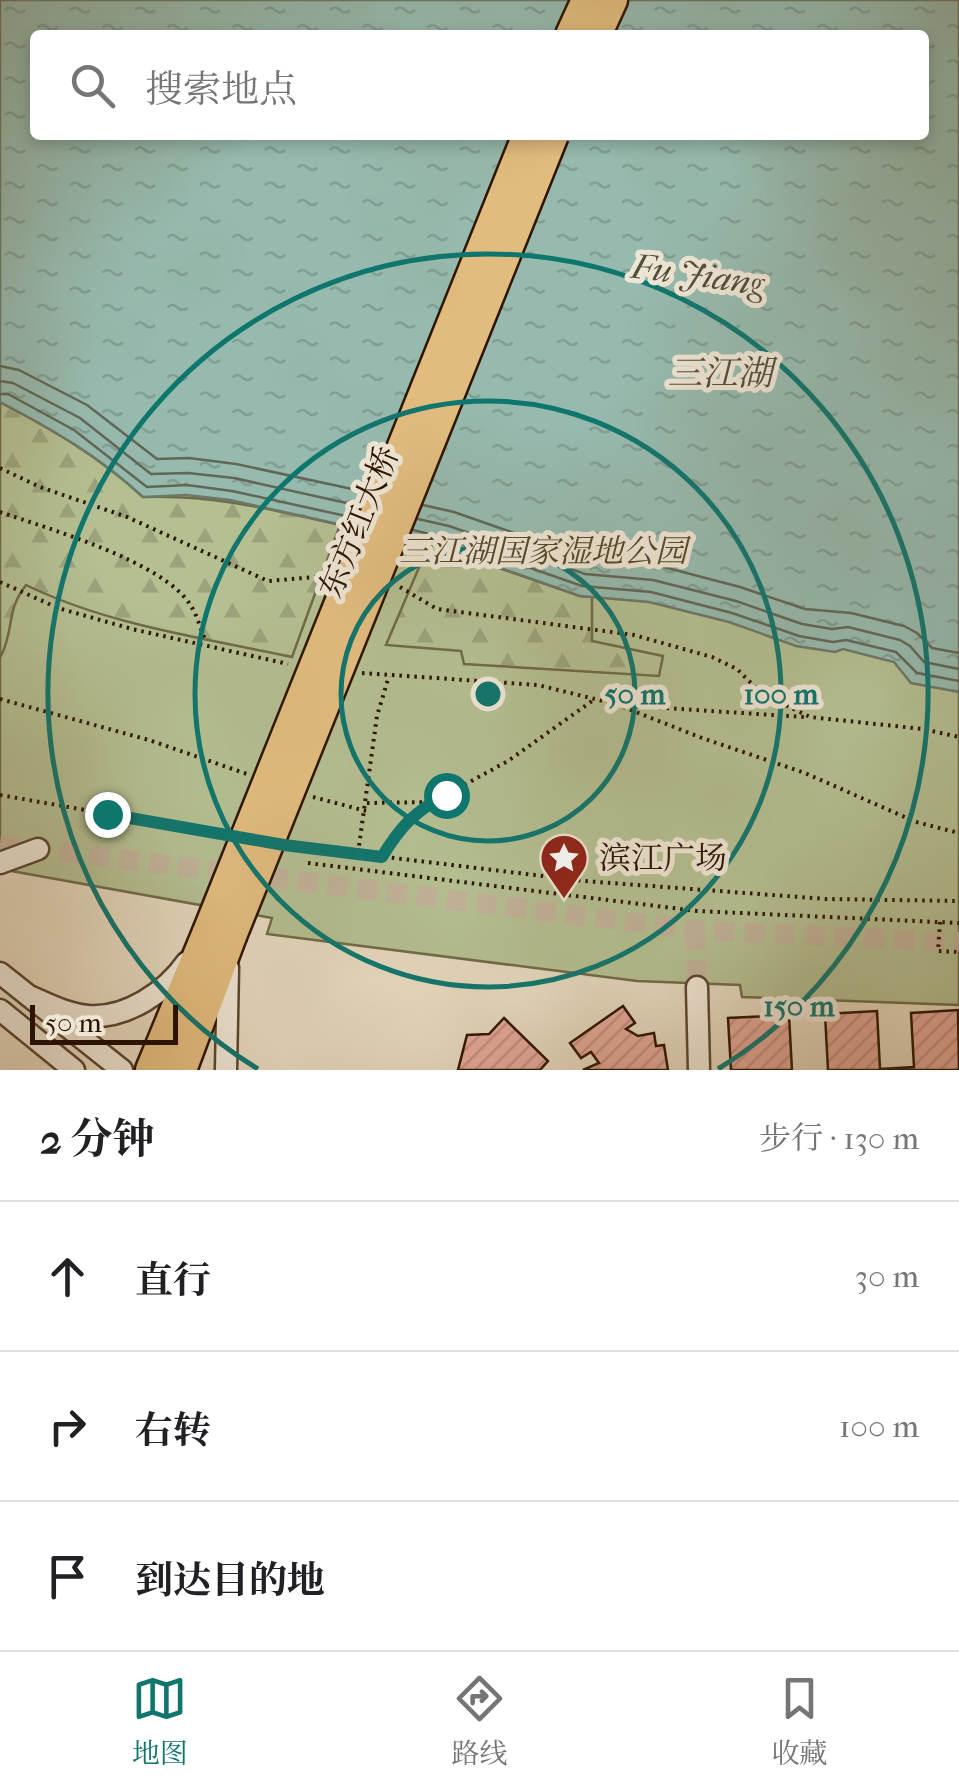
<!DOCTYPE html>
<html lang="zh">
<head>
<meta charset="utf-8">
<style>
  body { margin:0; font-family:"IM FELL French Canon","Noto Serif SC",serif; background:#f2f2f2; color:#202124 }
  .scale { position:absolute; left:30px; bottom:25px; width:148px; box-sizing:border-box; padding-left:10px; border:5px solid #2c1400; border-top:0; font-size:28px; line-height:35px; white-space:nowrap; color:#2c1400; -webkit-text-stroke:8px #eee6d5; paint-order:stroke }
  .stop { position:absolute; width:30px; height:30px; margin:-22px; border:8px solid #0f766e; border-radius:50%; background:#fff }
  .stop.end { background:#0f766e; border-color:#fff; box-shadow:0 2px 10px #0008 }
  .list { margin:0; padding:0; list-style:none }
  h2 { display:flex; justify-content:space-between; align-items:center; height:130px; margin:0; padding:0 40px; font-size:42px }
  h2 small { font-size:32px; font-weight:400; color:#757577 }
  .list li { display:grid; grid-template-columns:65px 1fr auto; gap:30px; align-items:center; box-sizing:border-box; height:150px; padding:0 40px; border-top:2px solid #e0e0e0 }
  .list b { display:block; font-size:38px; white-space:nowrap }
  .list em { font-size:32px; font-style:normal; color:#757577 }
  .icon { flex:none; width:55px; height:55px; fill:none; stroke:currentColor; stroke-width:2; stroke-linecap:round; stroke-linejoin:round }
  .map { position:relative; flex:none; width:959px; height:1070px; overflow:hidden }
  .search { position:absolute; background:#fff; box-shadow:0 5px 15px #0003; left:30px; right:30px; top:30px; height:110px; display:flex; align-items:center; gap:25px; box-sizing:border-box; padding:0 35px; border-radius:10px; color:#757577; font-size:38px }
  .sheet { height:580px; background:#fff }
  nav { display:flex; justify-content:space-around; align-items:center; box-sizing:border-box; height:140px; border-top:2px solid #e0e0e0; background:#fff; font-size:28px; color:#757577 }
  nav a { display:grid; justify-items:center; gap:5px }
  nav .on { color:#0f766e }
  .map>svg:first-child { display:block }
  .green { fill:#b4bf92; stroke:#706a49; stroke-width:2.5; fill-rule:evenodd }
  .forest { fill:url(#forest-firs); stroke:#706a49; stroke-width:2.5 }
  .water { fill:url(#water-ripples); stroke:#6c7868; stroke-width:2.5; fill-rule:evenodd }
  .lines { fill:none; stroke-linecap:round; stroke-linejoin:round }
  .shore { stroke:#616757; stroke-width:2.5 }
  .building { fill:url(#building-hatch); stroke:#2c1400; stroke-width:2.5 }
  .minor-tunnel { stroke:#c0b198; stroke-width:20; stroke-dasharray:20 10; stroke-linecap:butt }
  .minor-casing { stroke:#5a4530; stroke-width:25 }
  .highway-casing { stroke:#2c1400; stroke-width:35 }
  .path { stroke:#2c1400; stroke-width:4; stroke-dasharray:2.5 5; stroke-linecap:butt }
  .minor { stroke:#eee6d5; stroke-width:20 }
  .highway { stroke:#e2bc7f; stroke-width:30 }
  .highway-bridge-casing { stroke:#2c1400; stroke-width:35; stroke-linecap:butt }
  .highway-bridge { stroke:#e2bc7f; stroke-width:30 }
  .route { stroke:#0f766e; stroke-width:12 }
  .ring { fill:none; stroke:#0f766e; stroke-width:5 }
  .labels { text-anchor:middle; dominant-baseline:central; stroke-width:10; stroke-linejoin:round; paint-order:stroke }
  .street-label { font-size:32px; fill:#2c1400; stroke:#eee6d5 }
  .park-label { font-size:32px; font-style:italic; fill:#55472c; stroke:#eee6d5 }
  .poi-label { font-size:32px; fill:#2c1400; stroke:#eee6d5; text-anchor:start }
  .water-label { font-size:35px; font-style:italic; fill:#514e3d; stroke:#eee6d5 }
  .centre { fill:#0f766e; stroke:#eee6d5; stroke-width:5 }
  .ring-label { font-size:30px; text-anchor:middle; font-weight:bold; fill:#0f766e; stroke:#eee6d5; stroke-width:10; stroke-linejoin:round; paint-order:stroke }
</style>
</head>
<body>
<div class="map">
<svg width="959" height="1070" viewBox="0 0 959 1070">
  <defs>
    <pattern id="forest-firs" width="22" height="20" patternUnits="userSpaceOnUse" patternTransform="scale(2.5)"><rect width="22" height="20" fill="#b4bf92"/><path d="M5 1l3.5 6h-7zM16 11l3.5 6h-7z" fill="#9ba37c"/></pattern>
    <pattern id="water-ripples" width="26" height="14" patternUnits="userSpaceOnUse" patternTransform="scale(2.5)"><rect width="26" height="14" fill="#96baae"/><path d="M2 4q2-2 4 0t4 0M15 11q2-2 4 0t4 0" fill="none" stroke="#819f94"/></pattern>
    <pattern id="building-hatch" width="6" height="6" patternUnits="userSpaceOnUse" patternTransform="scale(2.5)"><rect width="6" height="6" fill="#e3a797"/><path d="M-1 1l2-2M0 6l6-6M5 7l2-2" fill="none" stroke="#c38f80"/></pattern>
  </defs>
  <rect width="100%" height="100%" fill="#e5d8be"/>
  <filter id="stains"><feTurbulence type="fractalNoise" baseFrequency=".002" numOctaves="4"/><feColorMatrix values="0 0 0 0 .2 0 0 0 0 .09 0 0 0 0 .02 0 0 0 .5 -.17"/></filter>
  <radialGradient id="worn" r=".72"><stop offset=".6" stop-color="#630" stop-opacity="0"/><stop offset="1" stop-color="#630" stop-opacity=".3"/></radialGradient>
  <path class="green" d="M0,0H959V1005L742,997L740,985L637,981L267,934L272,918L0,869ZM35,35H924V135H35Z"/>
  <g class="forest">
    <path d="M0,402C52,429 100,457 143,497C211,494 274,510 340,525L292,657C203,638 108,625 26,585C5,612 15,630 0,658Z"/>
    <path d="M429,544L580,596L592,597V641L663,656L659,676L464,664L461,651L386,645Z"/>
  </g>
  <path class="water" d="M0,0H959V692L911,683L894,662L843,649L835,652L796,646L729,622L649,602L580,596L441,547L230,500L186,495L143,497C100,457 52,429 0,402ZM35,35H924V135H35Z"/>
  <g class="lines">
    <g class="shore">
      <path d="M0,366L19,370L87,405L157,459L189,458L236,464L366,492"/>
      <path d="M0,381L13,383L80,418L151,474L188,473L234,478L360,506"/>
      <path d="M0,394H8L74,430L147,487L187,485L232,491L355,518"/>
      <path d="M423,505L454,512L588,559L656,565L740,587L805,609L851,613L904,626L917,633L932,648L959,653"/>
      <path d="M418,519L449,526L585,574L653,580L736,601L802,624L832,629L848,627L900,640L910,646L924,662L959,669"/>
      <path d="M413,530L445,538L582,586L651,592L732,613L799,636L833,642L846,640L896,652L917,673L959,681"/>
    </g>
  </g>
  <g class="building">
    <path d="M623,1006L635,1023L626,1029L638,1036L654,1033L656,1046L664,1045L668,1070H583L599,1063L591,1052L581,1058L570,1043Z"/>
    <path d="M958,1010L959,1070H828L825,1014L877,1011L880,1069L914,1067L911,1013Z"/>
    <path d="M789,1015L792,1070H731L728,1018Z"/>
    <path d="M504,1018L548,1061L540,1070H458L467,1035L489,1034Z"/>
  </g>
  <g class="lines">
    <g class="minor-tunnel">
      <path d="M0,844L695,930L959,942"/>
      <path d="M695,930L697,987"/>
    </g>
    <g class="minor-casing">
      <g id="minor">
        <path d="M0,863L38,849"/>
        <path d="M0,973L122,1070"/>
        <path d="M697,987L699,1070"/>
        <path d="M29,996C48,1004 66,1014 88,1016C126,1019 166,992 187,962"/>
        <path d="M0,1010L74,1070"/>
        <path d="M226,1070L228,967"/>
      </g>
    </g>
    <g class="highway-casing">
      <g id="highway">
        <path d="M571,35L587,0"/>
        <path d="M596,35L612,0"/>
        <path d="M151,1070L208,932"/>
        <path d="M181,1070L231,936"/>
      </g>
    </g>
    <g class="path">
      <path d="M0,468L40,487L127,517L268,581L327,576"/>
      <path d="M0,512C49,529 165,562 191,606C198,617 201,631 206,642"/>
      <path d="M0,582L58,608L132,629L288,664"/>
      <path d="M400,587L437,609L634,635L712,657L737,669L761,693L810,717L923,729L959,737"/>
      <path d="M362,673L538,685L619,705L804,717"/>
      <path d="M0,699L149,740L247,774"/>
      <path d="M623,707L702,738L805,773L916,822L959,833"/>
      <path d="M0,795L222,834"/>
      <path d="M313,797L366,811"/>
      <path d="M367,803L432,802"/>
      <path d="M295,846L584,881L826,899L959,901"/>
      <path d="M358,853L377,716L389,676"/>
      <path d="M382,857L401,826L420,809L508,761L592,701"/>
      <path d="M308,863L697,911L959,923"/>
      <path d="M276,898L281,899"/>
      <path d="M940,922L938,951L959,952"/>
    </g>
    <use href="#minor" class="minor"/>
    <use href="#highway" class="highway"/>
    <g class="highway-bridge-casing">
      <g id="highway-bridge">
        <path d="M208,932L528,135"/>
        <path d="M231,936L553,135"/>
      </g>
    </g>
    <use href="#highway-bridge" class="highway-bridge"/>
  </g>
  <g class="lines">
    <path class="route" d="M107,814L284,845L382,857C400,827 415,811 446,795"/>
  </g>
  <g class="ring">
    <circle cx="488" cy="694" r="147"/>
    <circle cx="488" cy="694" r="293"/>
    <path d="M258 1069A440 440 0 1 1 718 1069"/>
  </g>
  <defs>
    <g id="sight-pin" transform="scale(2.5)"><path d="M0 17L-7.5 6A9.5 9.5 0 1 1 7.5 6Z" fill="#8f2418" stroke="#eee6d5"/><path d="M0-6L1.8-2.2L6-1.7L2.9 1.2L3.7 5.4L0 3.3L-3.7 5.4L-2.9 1.2L-6-1.7L-1.8-2.2Z" fill="#fff"/></g>
  </defs>
  <g fill-rule="evenodd">
    <use href="#sight-pin" x="564" y="858"/>
  </g>
  <g class="labels">
    <g class="street-label">
      <text transform="translate(359 522) rotate(-68)">东方红大桥</text>
    </g>
    <g class="park-label">
      <text x="543" y="551">三江湖国家湿地公园</text>
    </g>
    <g class="poi-label">
      <text x="599" y="858">滨江广场</text>
    </g>
    <g class="water-label">
      <text transform="translate(698 275) rotate(8)">Fu Jiang</text>
      <text x="720" y="373">三江湖</text>
    </g>
  </g>
  <circle cx="488" cy="694" r="15" class="centre"/>
  <g class="ring-label">
    <text x="635" y="704">50 m</text>
    <text x="781" y="704">100 m</text>
    <text x="799" y="1016">150 m</text>
  </g>
  <rect width="100%" height="100%" filter="url(#stains)"/>
  <rect width="100%" height="100%" fill="url(#worn)"/>
</svg>
<div class="scale">50 m</div>
<div class="stop" style="left:446px;top:795px"></div>
<div class="stop end" style="left:107px;top:814px"></div>
<div class="search"><svg class="icon" aria-label="search" viewBox="0 0 24 24"><circle cx="10" cy="10" r="6"/><path d="M15 15l6 6"/></svg>搜索地点</div>
</div>
<section class="sheet">
<h2>2 分钟<small>步行 · 130 m</small></h2>
<ul class="list">
<li><svg class="icon" aria-label="ahead" viewBox="0 0 24 24"><path d="M12 20V5M6 11l6-6 6 6"/></svg><div><b>直行</b></div><em>30 m</em></li>
<li><svg class="icon" aria-label="right" viewBox="0 0 24 24"><path d="M7 20v-9h11M14 6l5 5-5 5"/></svg><div><b>右转</b></div><em>100 m</em></li>
<li><svg class="icon" aria-label="arrive" viewBox="0 0 24 24"><path d="M6 21V4h12l-3 4 3 4H6"/></svg><div><b>到达目的地</b></div></li>
</ul>
</section>
<nav>
<a class="on"><svg class="icon" aria-label="map" viewBox="0 0 24 24"><path d="M3 6l6-2 6 2 6-2v14l-6 2-6-2-6 2zM9 4v14M15 6v14"/></svg>地图</a>
<a><svg class="icon" aria-label="directions" viewBox="0 0 24 24"><path d="M12 3l9 9-9 9-9-9zM9 14v-3h6M13 9l2 2-2 2"/></svg>路线</a>
<a><svg class="icon" aria-label="saved" viewBox="0 0 24 24"><path d="M7 4h10v16l-5-4-5 4z"/></svg>收藏</a>
</nav>
</body>
</html>
